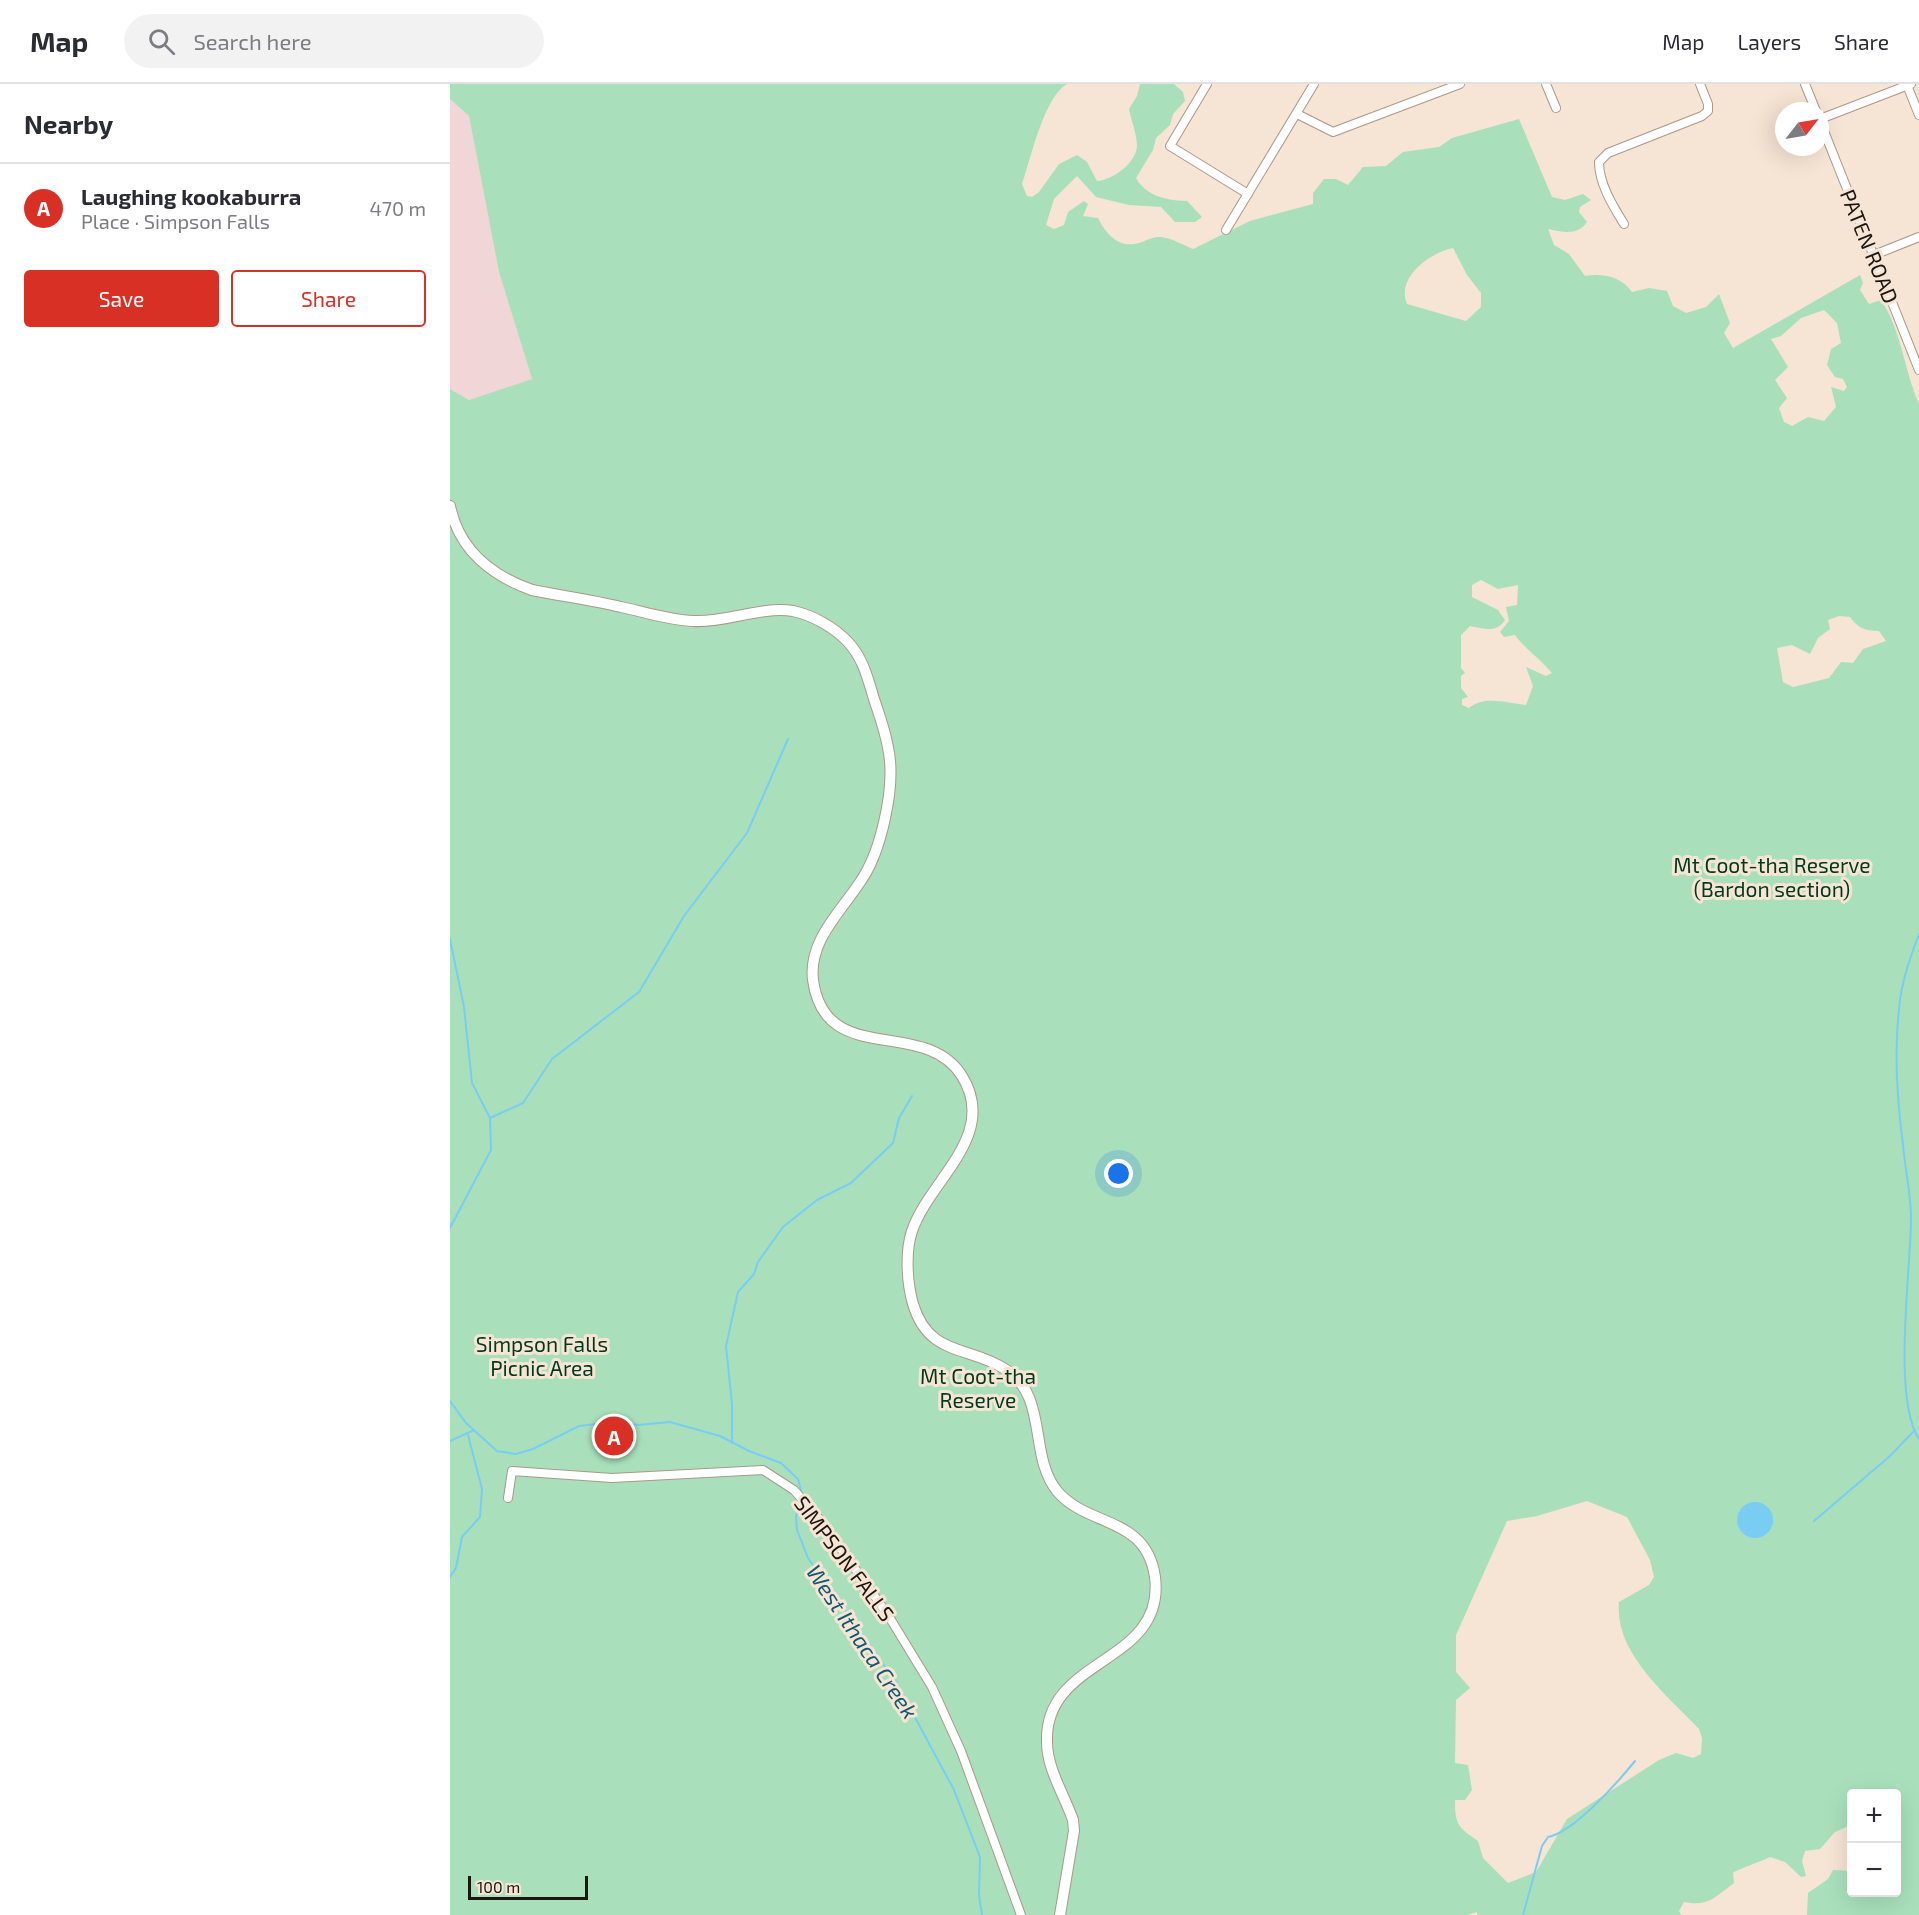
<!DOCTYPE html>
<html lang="en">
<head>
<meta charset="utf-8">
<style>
  body { margin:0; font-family:"Exo 2",sans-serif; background:#f2f2f3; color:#2b2b33 }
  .controls { position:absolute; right:18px; bottom:18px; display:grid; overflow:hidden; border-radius:6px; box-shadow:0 6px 24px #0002 }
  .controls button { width:54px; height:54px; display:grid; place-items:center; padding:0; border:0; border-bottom:2px solid #e1e1e2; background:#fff; color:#2b2b33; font:30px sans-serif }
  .compass { position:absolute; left:1325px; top:18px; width:54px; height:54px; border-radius:50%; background:#fff; box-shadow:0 6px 24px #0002; rotate:59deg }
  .scale { position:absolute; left:18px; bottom:15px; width:120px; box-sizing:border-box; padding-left:6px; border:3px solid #1c1610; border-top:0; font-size:16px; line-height:21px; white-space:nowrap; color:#1c1610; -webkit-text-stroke:4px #f6e4d4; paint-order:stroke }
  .you { position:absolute; left:669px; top:1090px; width:21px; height:21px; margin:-15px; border:4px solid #fff; border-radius:50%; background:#1a73e8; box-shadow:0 0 0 9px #1a73e833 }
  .badge { display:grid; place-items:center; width:39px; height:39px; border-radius:50%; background:#d93025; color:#fff; font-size:20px; font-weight:700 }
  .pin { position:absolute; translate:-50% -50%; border:3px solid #fff; box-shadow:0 2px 6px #0006 }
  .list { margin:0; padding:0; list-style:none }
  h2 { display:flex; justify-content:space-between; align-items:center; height:78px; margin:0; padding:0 24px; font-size:26px }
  h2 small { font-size:20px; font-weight:400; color:#7c7c81 }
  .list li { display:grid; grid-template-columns:39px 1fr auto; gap:18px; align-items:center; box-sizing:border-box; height:90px; padding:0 24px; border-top:2px solid #e1e1e2 }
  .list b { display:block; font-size:22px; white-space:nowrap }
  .list p { margin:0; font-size:20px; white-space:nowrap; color:#7c7c81 }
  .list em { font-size:20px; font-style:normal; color:#7c7c81 }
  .actions { display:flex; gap:12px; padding:18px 24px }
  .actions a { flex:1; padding:14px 0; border:2px solid #d93025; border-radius:6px; text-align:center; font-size:21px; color:#d93025 }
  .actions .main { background:#d93025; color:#fff }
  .icon { flex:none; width:33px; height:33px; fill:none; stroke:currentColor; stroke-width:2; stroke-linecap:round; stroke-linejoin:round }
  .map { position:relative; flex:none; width:1469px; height:1831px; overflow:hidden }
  header { display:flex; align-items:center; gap:36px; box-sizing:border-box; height:84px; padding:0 30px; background:#fff; border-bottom:2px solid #e1e1e2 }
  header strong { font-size:28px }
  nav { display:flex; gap:33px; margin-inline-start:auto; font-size:21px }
  .search { width:420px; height:54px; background:#f2f2f3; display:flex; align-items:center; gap:15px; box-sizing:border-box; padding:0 21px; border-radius:33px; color:#7c7c81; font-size:22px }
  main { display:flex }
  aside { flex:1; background:#fff }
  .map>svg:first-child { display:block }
  .commercial { fill:#f1d6d7 }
  .green { fill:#a9e0bb; fill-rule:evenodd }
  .water { fill:#79cdf3 }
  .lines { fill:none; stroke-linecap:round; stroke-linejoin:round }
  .stream { stroke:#79cdf3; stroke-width:2 }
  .minor-casing { stroke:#a9998a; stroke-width:10 }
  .major-casing { stroke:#a9998a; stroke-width:12 }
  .minor { stroke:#fff; stroke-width:8 }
  .major { stroke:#fff; stroke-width:10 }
  .labels { text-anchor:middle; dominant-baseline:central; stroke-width:6; stroke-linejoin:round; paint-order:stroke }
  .street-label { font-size:21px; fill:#1c1610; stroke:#f6e4d4 }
  .park-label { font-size:21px; fill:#003a1d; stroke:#f6e4d4 }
  .water-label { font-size:22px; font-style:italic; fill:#135770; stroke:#f6e4d4 }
</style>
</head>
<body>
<header>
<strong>Map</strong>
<div class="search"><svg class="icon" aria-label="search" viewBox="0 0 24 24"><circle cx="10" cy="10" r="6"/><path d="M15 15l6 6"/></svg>Search here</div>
<nav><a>Map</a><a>Layers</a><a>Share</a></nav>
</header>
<main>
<aside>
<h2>Nearby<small></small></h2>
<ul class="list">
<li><span class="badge">A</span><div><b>Laughing kookaburra</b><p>Place · Simpson Falls</p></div><em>470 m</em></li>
</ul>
<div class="actions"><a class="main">Save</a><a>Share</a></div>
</aside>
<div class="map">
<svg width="1469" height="1831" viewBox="0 0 1469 1831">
  <rect width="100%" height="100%" fill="#f6e4d4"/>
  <path class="commercial" d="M0,15L19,32L49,188L82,295L19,316L0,305Z"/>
  <path class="green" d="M0,0H617C594,13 581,74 572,100L577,112L582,113L589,108L609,80L627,71L637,78L647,97C663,96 686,79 687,62C687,50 681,36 679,25L687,12L690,0H724L733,8L735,17L723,30L720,41L706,54L703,66L686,94C697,113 716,116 737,117L752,133L745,138H725L711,123L679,121L646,113L627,92L604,115L596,141L604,145L614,141L618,128L634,117L638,120L633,132L648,134C654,147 667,163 684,160C694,159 700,152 711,153C722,154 733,161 743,165L800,137L863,120V109L874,95H886L898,101L913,83L936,82L953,68L989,63L1002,54L1069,35L1102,113L1115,116L1133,110L1141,116L1130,123L1129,128L1137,138C1128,152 1112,148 1098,145L1104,161L1119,170L1135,192C1152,189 1171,192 1182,208L1199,204L1217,207L1223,222L1236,229L1256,223L1269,210L1280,239L1274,249L1283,264L1410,191L1413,199L1410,206L1419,220L1431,216C1452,248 1454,286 1469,320V1831H1357L1358,1809L1378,1795L1383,1786L1401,1787L1402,1808H1446V1710H1402L1401,1741L1385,1748L1370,1765L1355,1767L1352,1777L1356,1792L1351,1793L1335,1778L1320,1773C1312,1777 1286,1786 1283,1789L1284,1799C1265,1813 1258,1823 1234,1818L1229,1827L1231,1831H1027V1828L1018,1831H0V305L19,316L82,295L49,188L19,32L0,15ZM1003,164L1017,191L1031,209V223L1016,237L957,220C946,194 979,169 1003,164ZM1374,226L1387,239L1391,259L1381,265L1377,281L1385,293L1393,295L1397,303L1394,307L1381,303L1386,323L1374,337L1358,333L1342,342L1334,338L1329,324L1337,314L1325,296L1338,283L1321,255L1331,252L1351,234ZM1031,496L1048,505L1068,501L1067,521L1056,523L1059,537L1050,548L1054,553L1065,551C1076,566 1090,575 1102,589L1096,592L1076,583L1083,602L1076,621C1057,619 1035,611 1019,624L1012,621V615L1018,613L1011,604V592L1015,589L1011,584V551L1020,542C1033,544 1046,550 1055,536L1048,526L1022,513V501ZM1389,532L1400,533C1408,544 1415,547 1429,547L1436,557L1413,565L1403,579L1391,578L1379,594L1343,603L1333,598L1327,564L1342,561L1360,570L1368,554L1380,545L1378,536ZM1137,1417L1177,1433L1200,1476L1204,1493L1199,1501L1169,1518C1164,1569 1217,1611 1249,1645L1252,1654L1251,1670L1243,1674L1226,1669L1209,1676L1117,1735L1086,1788L1058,1799L1033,1774L1028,1757C1008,1743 1005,1741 1005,1716H1015L1022,1706L1018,1681L1005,1679L1006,1616L1020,1604L1006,1588V1551L1057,1437L1087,1432Z"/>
  <circle class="water" cx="1305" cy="1436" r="18"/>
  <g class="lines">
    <g class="stream">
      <path d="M1469,850C1460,874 1451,899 1449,925C1444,970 1447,1016 1453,1061C1455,1085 1461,1110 1461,1134C1461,1185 1442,1314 1469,1355"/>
      <path d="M0,855L14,923L22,999L40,1034L41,1066L0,1144"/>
      <path d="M40,1034L73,1019L102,975L189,908L234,832L297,749L338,655"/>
      <path d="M0,1317L16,1339L47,1367L66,1370L83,1365L129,1342L164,1338L188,1341L220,1338L270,1352L299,1367L331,1379L348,1395L351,1407"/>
      <path d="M0,1357L24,1346"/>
      <path d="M282,1359V1320L276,1262L288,1208L304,1190L308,1178L333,1143L367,1116L401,1099L443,1059L449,1034L462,1012"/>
      <path d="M349,1416L346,1433L347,1446L358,1474L446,1598L504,1706L530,1773L529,1812L532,1831"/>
      <path d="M1364,1437L1440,1372L1464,1347"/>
      <path d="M0,1493L6,1484L12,1453L30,1433L32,1405L18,1351"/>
      <path d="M1073,1831L1092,1762L1098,1753C1124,1748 1168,1698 1185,1677"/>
    </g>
    <g class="minor-casing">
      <g id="minor">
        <path d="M757,0L720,62L798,110"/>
        <path d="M1096,0L1106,24"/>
        <path d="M1355,0L1366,27"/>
        <path d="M1457,1L1469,31"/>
        <path d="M847,30L883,48L1010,0"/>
        <path d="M1370,35L1461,0"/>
        <path d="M1370,37L1469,286"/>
        <path d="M1174,140C1163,122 1149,100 1149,78L1158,69L1252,32L1258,27V20L1250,0"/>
        <path d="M776,146L864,0"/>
        <path d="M1424,171L1469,153"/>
        <path d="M58,1414L62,1387L162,1394L313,1386L344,1406L371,1437L438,1531L482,1603L511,1667L571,1831"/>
      </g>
    </g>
    <g class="major-casing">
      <path id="major" d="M0,422C9,466 42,492 82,506C112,512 142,516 171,523C195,528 219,536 243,537C276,539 310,522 343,527C362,531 384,543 398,558C413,574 418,595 424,615C431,636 438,656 440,677C443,710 431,764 414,792C394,825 358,855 363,896C375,985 475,932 512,992C549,1052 479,1096 462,1147C455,1168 457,1199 463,1220C479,1273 518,1261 555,1285C599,1312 578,1371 607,1407C638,1444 696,1431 705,1493C716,1581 594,1572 597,1658C597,1685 614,1710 623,1736L624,1747L610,1831"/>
    </g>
    <use href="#minor" class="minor"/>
    <use href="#major" class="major"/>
  </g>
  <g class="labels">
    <g class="street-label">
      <text transform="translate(1420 162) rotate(68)">PATEN ROAD</text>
      <text transform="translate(395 1474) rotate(53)">SIMPSON FALLS</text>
    </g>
    <g class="park-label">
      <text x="1322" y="780">Mt Coot-tha Reserve<tspan x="1322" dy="24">(Bardon section)</tspan></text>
      <text x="92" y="1259">Simpson Falls<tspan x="92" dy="24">Picnic Area</tspan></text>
      <text x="528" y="1291">Mt Coot-tha<tspan x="528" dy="24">Reserve</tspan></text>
    </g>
    <g class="water-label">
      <text transform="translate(413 1557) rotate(56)">West Ithaca Creek</text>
    </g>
  </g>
</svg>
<div class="controls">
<button>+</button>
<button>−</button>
</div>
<svg class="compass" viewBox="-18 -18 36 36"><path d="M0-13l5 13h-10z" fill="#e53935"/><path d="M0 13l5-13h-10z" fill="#7c7c81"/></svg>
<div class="scale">100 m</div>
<div class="you"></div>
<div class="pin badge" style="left:164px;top:1352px">A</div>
</div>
</main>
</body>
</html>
